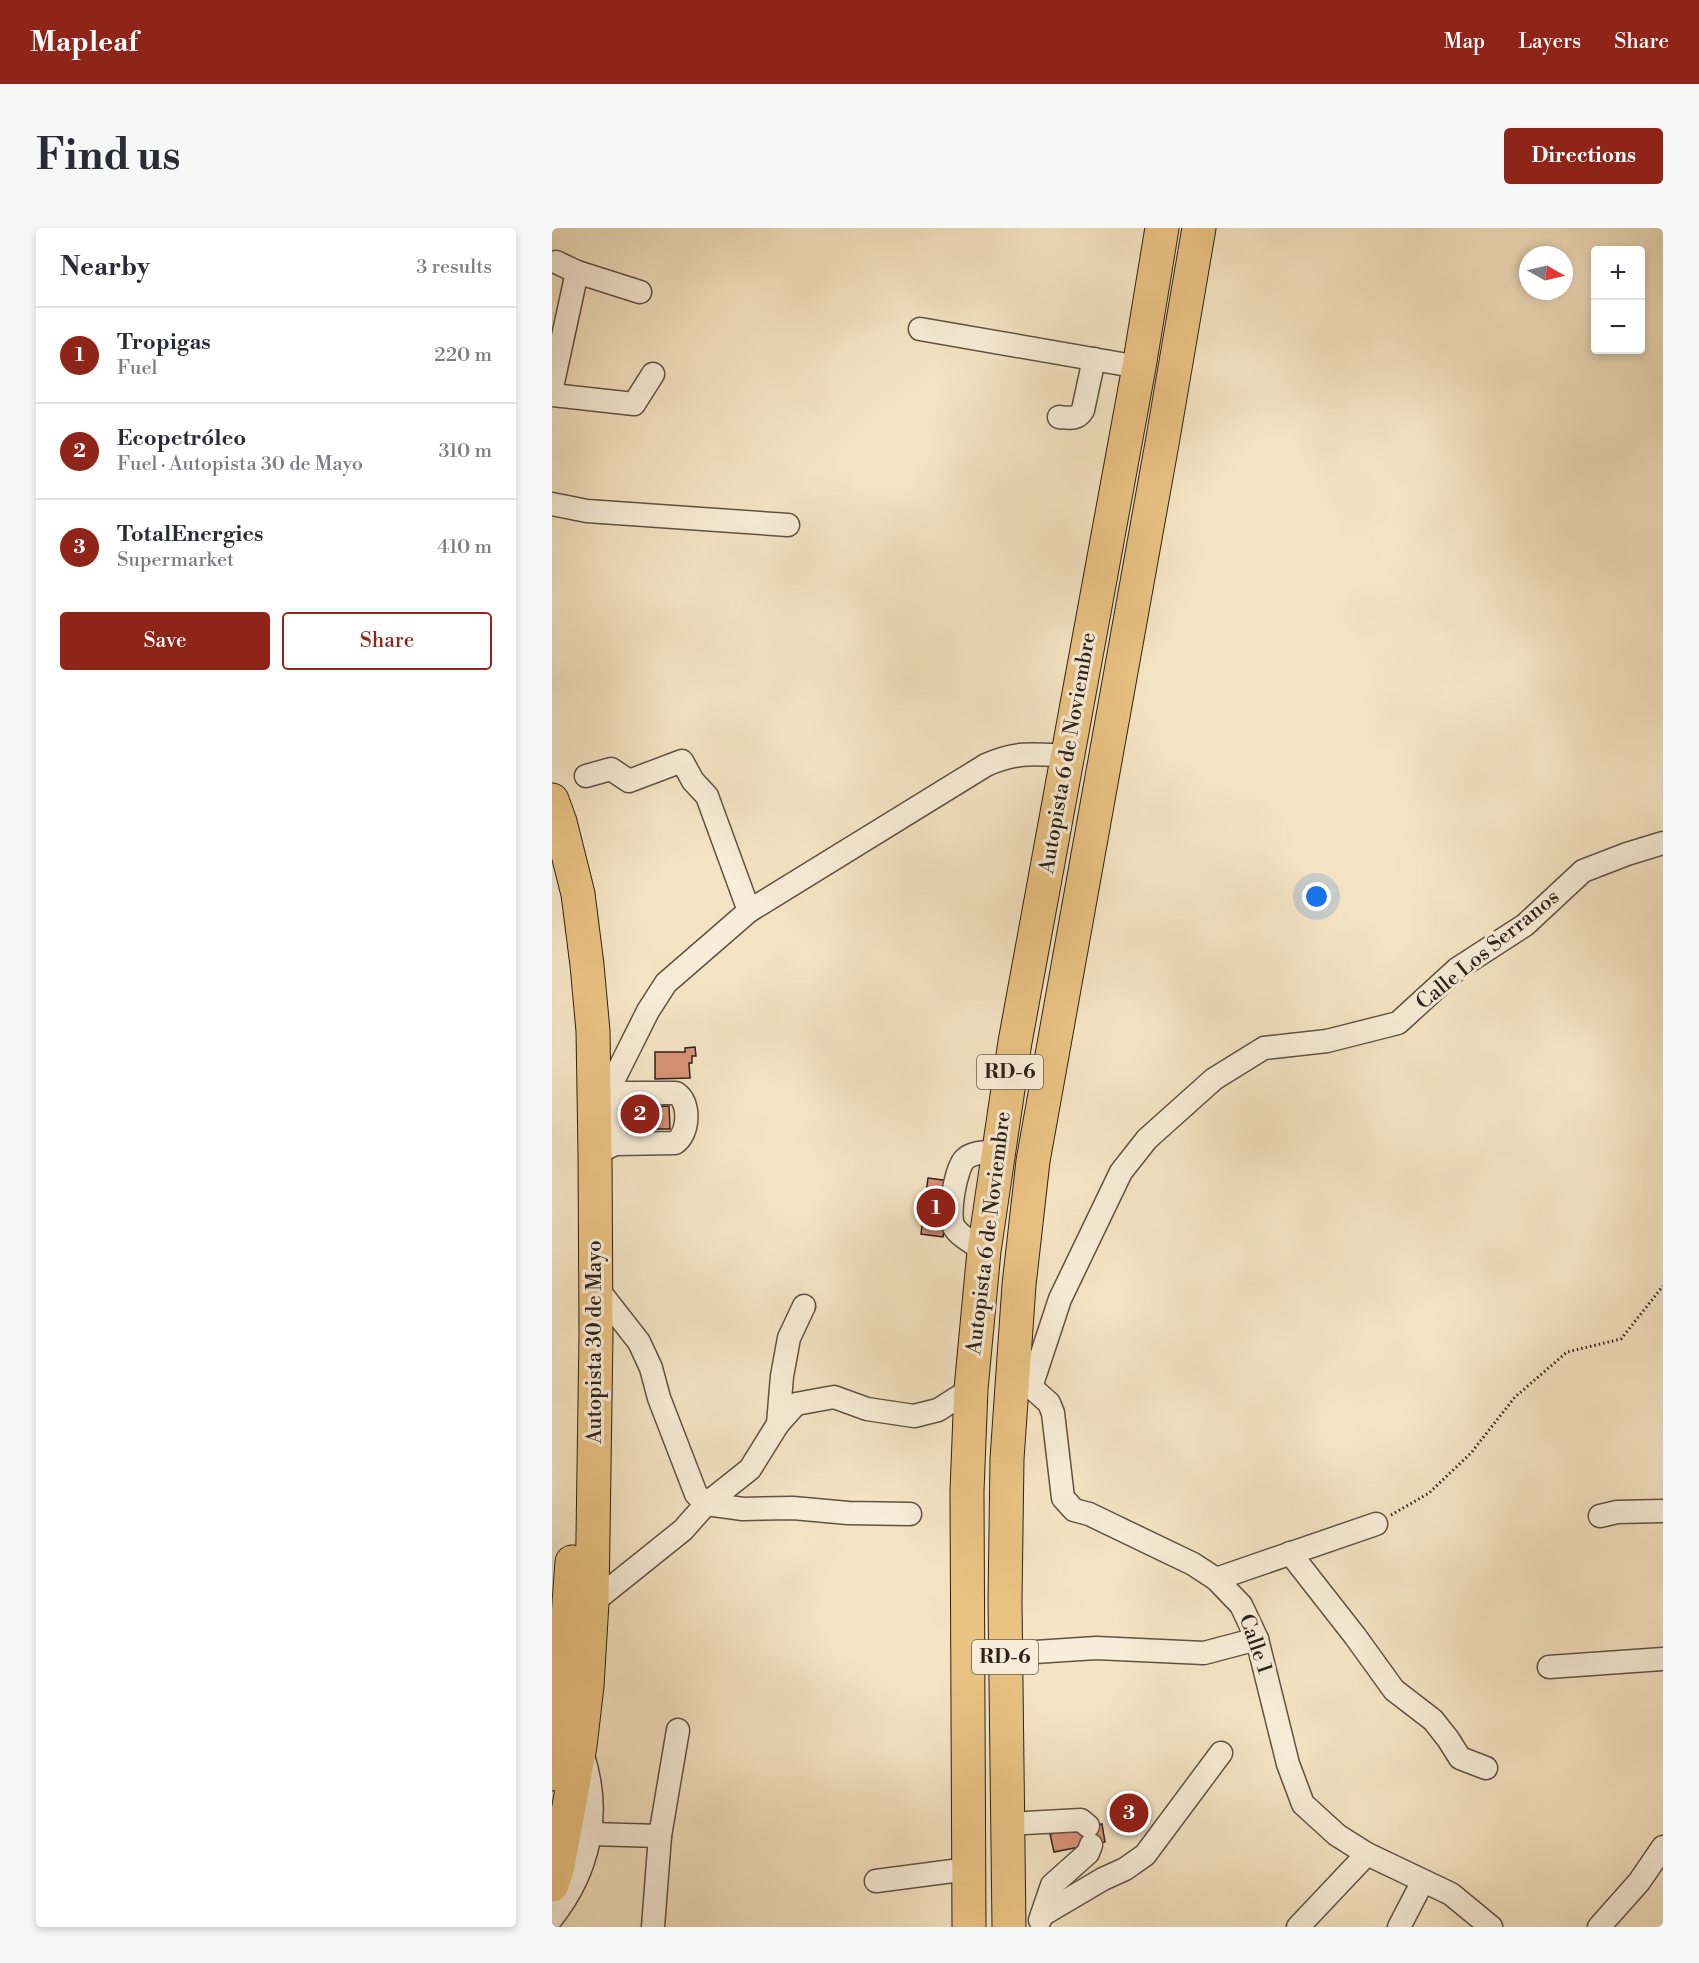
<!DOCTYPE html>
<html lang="en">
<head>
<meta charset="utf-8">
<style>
  body { margin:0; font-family:"Libre Bodoni",serif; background:#f7f7f7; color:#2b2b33 }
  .controls { position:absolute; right:18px; top:18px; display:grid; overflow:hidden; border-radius:6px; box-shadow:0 3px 9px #0003 }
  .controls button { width:54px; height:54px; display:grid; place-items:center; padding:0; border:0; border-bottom:2px solid #e1e1e2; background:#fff; color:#2b2b33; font:30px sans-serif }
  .compass { position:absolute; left:967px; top:18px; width:54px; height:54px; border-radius:50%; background:#fff; box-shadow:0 3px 9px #0003; rotate:98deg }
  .you { position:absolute; left:765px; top:669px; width:21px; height:21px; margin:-15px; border:4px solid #fff; border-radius:50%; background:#1a73e8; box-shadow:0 0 0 9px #1a73e833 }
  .badge { display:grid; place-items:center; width:39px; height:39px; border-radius:50%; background:#8f2418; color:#fff; font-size:20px; font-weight:700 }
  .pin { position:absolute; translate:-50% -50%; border:3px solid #fff; box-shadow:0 2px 6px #0006 }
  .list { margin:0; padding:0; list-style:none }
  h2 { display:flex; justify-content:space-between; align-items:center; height:78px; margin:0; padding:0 24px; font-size:26px }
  h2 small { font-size:20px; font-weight:400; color:#7c7c81 }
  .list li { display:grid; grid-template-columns:39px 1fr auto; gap:18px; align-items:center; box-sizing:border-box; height:96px; padding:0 24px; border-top:2px solid #e1e1e2 }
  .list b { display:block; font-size:22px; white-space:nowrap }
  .list p { margin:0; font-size:20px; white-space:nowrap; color:#7c7c81 }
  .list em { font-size:20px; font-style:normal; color:#7c7c81 }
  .actions { display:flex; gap:12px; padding:18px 24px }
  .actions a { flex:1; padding:14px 0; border:2px solid #8f2418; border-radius:6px; text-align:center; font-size:21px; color:#8f2418 }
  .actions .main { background:#8f2418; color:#fff }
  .map { position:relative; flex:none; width:1111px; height:1699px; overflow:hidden; border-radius:6px }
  header { display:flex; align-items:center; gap:36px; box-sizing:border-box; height:84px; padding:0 30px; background:#8f2418; color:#fff }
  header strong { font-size:28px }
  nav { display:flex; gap:33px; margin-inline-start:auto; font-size:21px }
  .intro { display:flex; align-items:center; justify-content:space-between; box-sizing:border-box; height:144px; padding:0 36px }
  h1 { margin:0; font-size:42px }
  .button { padding:15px 27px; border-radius:6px; background:#8f2418; color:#fff; font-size:21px; font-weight:700 }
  main { display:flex; gap:36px; padding:0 36px }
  aside { flex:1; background:#fff; border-radius:6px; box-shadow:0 3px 9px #0003 }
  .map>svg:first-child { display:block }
  .building { fill:#da9378; stroke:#2d211a; stroke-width:1.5 }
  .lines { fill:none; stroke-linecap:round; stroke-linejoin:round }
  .minor-casing { stroke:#5f5244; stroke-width:25 }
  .highway-casing { stroke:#2d211a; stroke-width:35 }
  .path { stroke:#2d211a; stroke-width:3; stroke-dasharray:1.5 3; stroke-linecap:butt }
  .minor { stroke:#f8edd8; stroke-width:22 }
  .highway { stroke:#eac282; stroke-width:33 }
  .labels { text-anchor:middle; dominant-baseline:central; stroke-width:6; stroke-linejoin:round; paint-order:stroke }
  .shield { fill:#f8edd8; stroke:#6a5e53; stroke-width:1.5 }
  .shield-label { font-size:20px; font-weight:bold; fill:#2d211a }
  .street-label { font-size:21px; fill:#2d211a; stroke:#f8edd8 }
</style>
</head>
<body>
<header>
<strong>Mapleaf</strong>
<nav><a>Map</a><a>Layers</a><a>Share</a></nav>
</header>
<div class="intro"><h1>Find us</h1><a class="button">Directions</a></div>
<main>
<aside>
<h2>Nearby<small>3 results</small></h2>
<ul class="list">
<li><span class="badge">1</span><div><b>Tropigas</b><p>Fuel</p></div><em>220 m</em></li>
<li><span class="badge">2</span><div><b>Ecopetróleo</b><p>Fuel · Autopista 30 de Mayo</p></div><em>310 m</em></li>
<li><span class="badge">3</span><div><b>TotalEnergies</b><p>Supermarket</p></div><em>410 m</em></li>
</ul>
<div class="actions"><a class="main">Save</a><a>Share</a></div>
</aside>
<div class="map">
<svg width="1111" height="1699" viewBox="0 0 1111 1699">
  <rect width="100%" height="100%" fill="#f5e4c3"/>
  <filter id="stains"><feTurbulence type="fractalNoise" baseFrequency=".00333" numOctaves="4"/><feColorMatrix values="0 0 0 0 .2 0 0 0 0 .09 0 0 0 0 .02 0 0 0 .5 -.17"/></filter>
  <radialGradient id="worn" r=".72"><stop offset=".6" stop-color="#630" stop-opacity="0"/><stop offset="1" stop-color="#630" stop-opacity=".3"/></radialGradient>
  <g class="building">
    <path d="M143,819L144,828H140V835H137L138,850L103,851V824H133V820Z"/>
    <path d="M117,878L118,901H82V879Z"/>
    <path d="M376,950L398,953L391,1009L369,1006Z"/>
    <path d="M580,1565L594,1597L574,1605L561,1573Z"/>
    <path d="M550,1596L553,1614L502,1624L498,1606Z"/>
  </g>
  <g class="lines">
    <g class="minor-casing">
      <g id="minor">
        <path d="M4,34L25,44L88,64"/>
        <path d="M368,101L587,139"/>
        <path d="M0,159L25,44"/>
        <path d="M0,167L82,176L101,146"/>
        <path d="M507,189C518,190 525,192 531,182L542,131"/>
        <path d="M0,276L35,283L236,297"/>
        <path d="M34,548L59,541L77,553L130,533L141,553L155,568L197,683"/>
        <path d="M43,860L53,859L61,853L96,783L114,755L197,683L434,537C465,523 483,526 515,528"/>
        <path d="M63,916V865"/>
        <path d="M43,926L63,916L123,915C137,906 139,874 124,865H63L53,859"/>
        <path d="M432,1023C423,1016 408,1009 402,999C395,988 404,939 413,931C420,924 436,924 445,923"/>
        <path d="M44,1059L87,1114L99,1140L107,1170L144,1266L154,1276L191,1281L241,1280L296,1285L358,1286"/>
        <path d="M466,1159H479L497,1175L501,1185L511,1270L522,1282L537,1286L641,1336L664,1351L689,1377L705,1411L736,1536L751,1576L785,1607L815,1626L899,1666L939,1699"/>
        <path d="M479,1159L508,1071L569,944L595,911L662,851L712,820L775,813L846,795L905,741L973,697L1031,643L1075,626L1111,615"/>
        <path d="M226,1196L230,1148L237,1110L252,1078"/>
        <path d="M1048,1288L1065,1284L1111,1283"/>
        <path d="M738,1325L803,1408L842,1462L881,1492L896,1511L908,1530L934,1540"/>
        <path d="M664,1351L824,1296"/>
        <path d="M40,1375L131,1302L154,1276L198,1241L226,1196L244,1176L282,1169L315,1181L362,1188L386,1182L419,1161"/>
        <path d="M453,1426L544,1420L652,1425L705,1411"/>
        <path d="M997,1439L1111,1431"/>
        <path d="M455,1596L529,1592L536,1598"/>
        <path d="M39,1606L108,1608"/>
        <path d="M324,1653L416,1641"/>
        <path d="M490,1687L551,1651L573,1641L593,1627L669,1525"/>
        <path d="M0,1690C37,1643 50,1586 31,1528"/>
        <path d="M488,1692L500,1657L536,1625L539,1617"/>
        <path d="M101,1699L108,1608L126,1502"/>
        <path d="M746,1699L815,1626"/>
        <path d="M847,1699L871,1653"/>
        <path d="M1047,1699L1087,1654L1111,1619"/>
      </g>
    </g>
    <g class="highway-casing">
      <g id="highway">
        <path d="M0,572L8,594L26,666L35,737L41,803L43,926L44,1106L40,1375L35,1458L28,1518L6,1638L0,1657"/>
        <path d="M0,1546L13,1429L20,1334"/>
        <path d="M417,1699L415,1263L419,1161L432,1023L463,814L587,139L610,0"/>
        <path d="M457,1699L453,1373L455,1231L467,1057L481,933L611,210L647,0"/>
      </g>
    </g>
    <path class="path" d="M839,1287L877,1265L919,1225L963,1169L1015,1124L1069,1111L1111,1058"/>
    <use href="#minor" class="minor"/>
    <use href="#highway" class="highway"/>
  </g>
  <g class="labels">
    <g class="shield">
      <rect x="425" y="827" width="66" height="34" rx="4.5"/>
      <rect x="420" y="1412" width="66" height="34" rx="4.5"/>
    </g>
    <g class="shield-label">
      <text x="458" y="844">RD-6</text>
      <text x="453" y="1429">RD-6</text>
    </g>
    <g class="street-label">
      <text transform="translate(516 525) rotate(-80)">Autopista 6 de Noviembre</text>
      <text transform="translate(936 722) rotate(-39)">Calle Los Serranos</text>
      <text transform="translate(437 1005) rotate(-83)">Autopista 6 de Noviembre</text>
      <text transform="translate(43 1114) rotate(-90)">Autopista 30 de Mayo</text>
      <text transform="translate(703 1416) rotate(71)">Calle 1</text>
    </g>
  </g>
  <rect width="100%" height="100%" filter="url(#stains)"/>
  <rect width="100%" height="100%" fill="url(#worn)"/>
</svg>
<div class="controls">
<button>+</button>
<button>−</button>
</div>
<svg class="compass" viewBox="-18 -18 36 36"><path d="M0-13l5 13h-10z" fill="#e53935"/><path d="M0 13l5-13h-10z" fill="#7c7c81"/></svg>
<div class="you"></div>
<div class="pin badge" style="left:384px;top:980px">1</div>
<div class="pin badge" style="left:88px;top:886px">2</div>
<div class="pin badge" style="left:577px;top:1585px">3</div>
</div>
</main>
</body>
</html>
